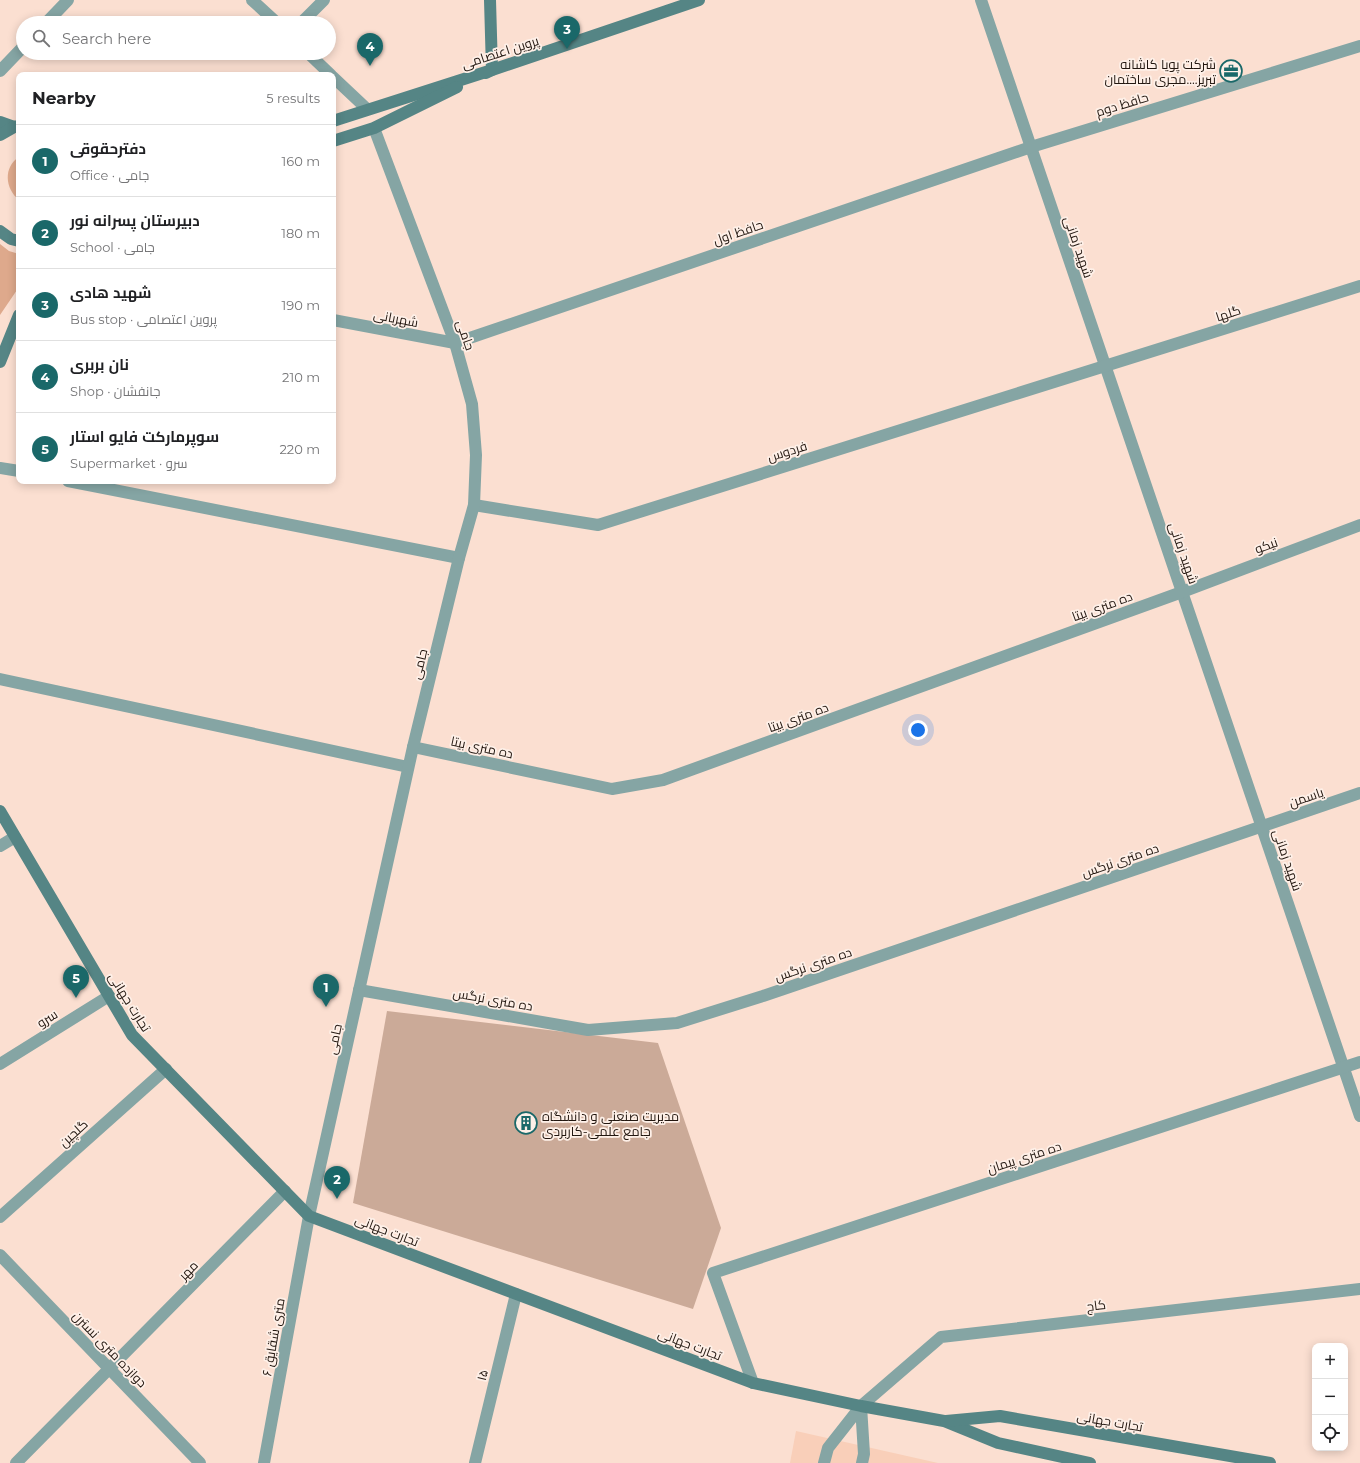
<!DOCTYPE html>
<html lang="en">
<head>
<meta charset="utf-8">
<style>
  body { margin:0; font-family:Montserrat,Cairo,sans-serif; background:#f6f6f6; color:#202124 }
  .controls { position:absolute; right:12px; bottom:12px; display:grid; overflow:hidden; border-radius:8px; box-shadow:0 2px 10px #0003 }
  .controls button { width:36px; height:36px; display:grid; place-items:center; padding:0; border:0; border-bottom:1px solid #e0e0e0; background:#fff; color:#202124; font:20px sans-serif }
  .you { position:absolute; left:918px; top:730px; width:14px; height:14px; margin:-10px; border:3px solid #fff; border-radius:50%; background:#1a73e8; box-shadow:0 0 0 6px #1a73e833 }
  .badge { display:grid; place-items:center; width:26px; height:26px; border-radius:50%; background:#1a6869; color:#fff; font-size:13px; font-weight:700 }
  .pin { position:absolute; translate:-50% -33px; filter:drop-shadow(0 1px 2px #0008) }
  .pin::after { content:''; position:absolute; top:21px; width:14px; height:12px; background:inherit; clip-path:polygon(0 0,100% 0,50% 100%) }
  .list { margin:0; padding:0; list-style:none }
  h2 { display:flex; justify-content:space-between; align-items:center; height:52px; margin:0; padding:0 16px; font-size:17px }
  h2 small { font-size:13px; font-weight:400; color:#757577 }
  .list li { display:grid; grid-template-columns:26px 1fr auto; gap:12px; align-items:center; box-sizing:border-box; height:72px; padding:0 16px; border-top:1px solid #e0e0e0 }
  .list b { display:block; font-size:15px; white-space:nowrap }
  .list p { margin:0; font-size:13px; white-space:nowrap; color:#757577 }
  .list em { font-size:13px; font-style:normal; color:#757577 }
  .icon { flex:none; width:22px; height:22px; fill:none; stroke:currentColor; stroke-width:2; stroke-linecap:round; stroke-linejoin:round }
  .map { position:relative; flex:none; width:1360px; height:1463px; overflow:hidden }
  .search { position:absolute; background:#fff; box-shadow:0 2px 10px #0003; left:16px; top:16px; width:320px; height:44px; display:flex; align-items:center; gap:10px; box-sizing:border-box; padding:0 14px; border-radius:22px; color:#757577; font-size:15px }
  .panel { position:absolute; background:#fff; box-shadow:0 2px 10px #0003; left:16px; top:72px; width:320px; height:412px; border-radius:8px }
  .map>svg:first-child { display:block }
  .built { fill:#f9cfb9 }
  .green { fill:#dea98c }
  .building { fill:#cbaa98 }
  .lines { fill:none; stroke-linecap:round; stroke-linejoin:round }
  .service { stroke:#85a5a4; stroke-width:12 }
  .minor { stroke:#85a5a4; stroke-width:12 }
  .secondary { stroke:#558585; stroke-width:12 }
  .labels { text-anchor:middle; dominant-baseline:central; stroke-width:3.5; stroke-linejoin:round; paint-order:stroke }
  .street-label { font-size:13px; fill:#22160f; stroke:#fef0e8 }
  .poi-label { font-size:13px; fill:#22160f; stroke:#fef0e8; text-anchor:end }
</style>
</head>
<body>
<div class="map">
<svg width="1360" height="1463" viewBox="0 0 1360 1463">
  <rect width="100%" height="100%" fill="#fbdfd1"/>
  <path class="built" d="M796,1431L938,1463H790Z"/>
  <g class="green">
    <path d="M19,157V200C5,189 3,167 19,157Z"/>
    <path d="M0,244L9,251L19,254V287L0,315Z"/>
  </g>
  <path class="building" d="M387,1011L658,1043L721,1228L693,1309L353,1203Z"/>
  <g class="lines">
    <g class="service">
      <path d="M861,1406L864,1454L862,1463"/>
      <path d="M824,1463L828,1448L861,1406"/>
    </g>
    <g class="minor">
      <path d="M252,0L277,23"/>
      <path d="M981,0L1360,1116"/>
      <path d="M46,23L68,0"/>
      <path d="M301,23L324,0"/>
      <path d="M308,53L331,75"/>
      <path d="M0,71L23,47"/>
      <path d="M333,77L367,109"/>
      <path d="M333,320L455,343L1031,147L1360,46"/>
      <path d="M0,468L19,471"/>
      <path d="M68,481L459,558"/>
      <path d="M474,505L598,525L1360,286"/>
      <path d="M0,679L408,767"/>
      <path d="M413,747L612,789L663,780L1182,592L1360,525"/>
      <path d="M0,846L15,837"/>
      <path d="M359,990L588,1030L677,1023L763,996L1360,793"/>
      <path d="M0,1064L109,996"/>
      <path d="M0,1217L166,1069"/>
      <path d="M0,1255L200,1463"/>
      <path d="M753,1383L713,1273L1360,1062"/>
      <path d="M861,1406L941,1337L1360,1289"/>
      <path d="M16,1463L285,1191"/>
      <path d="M264,1463L309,1216L413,747L459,558L474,505L476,455L472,404L455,343L374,128"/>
      <path d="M475,1463L516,1294"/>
    </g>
    <g class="secondary">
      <path d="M486,73L492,70L490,0"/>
      <path d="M333,121L492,70L699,0"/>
      <path d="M0,122L14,127"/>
      <path d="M0,135L14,127L19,126"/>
      <path d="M333,141L374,128L457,87"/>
      <path d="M0,231L11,239L19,241"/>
      <path d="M0,362L19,315"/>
      <path d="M0,811L132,1035L309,1216L753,1383L861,1406L944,1421L998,1443L1090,1463"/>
      <path d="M946,1421L1000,1416L1270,1463"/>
    </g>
  </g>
  <defs>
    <g id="office-ring" transform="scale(1.15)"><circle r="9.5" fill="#fef0e8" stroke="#1a6869" stroke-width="1.5"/><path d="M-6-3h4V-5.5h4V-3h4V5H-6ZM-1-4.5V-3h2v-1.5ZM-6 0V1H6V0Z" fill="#1a6869"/></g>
    <g id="building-ring" transform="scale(1.15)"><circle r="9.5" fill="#fef0e8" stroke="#1a6869" stroke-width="1.5"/><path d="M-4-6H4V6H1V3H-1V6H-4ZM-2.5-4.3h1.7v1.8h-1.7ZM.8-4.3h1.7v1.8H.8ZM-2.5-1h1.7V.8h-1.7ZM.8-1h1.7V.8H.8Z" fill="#1a6869"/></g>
  </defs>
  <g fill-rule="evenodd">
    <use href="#office-ring" x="1231" y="71"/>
    <use href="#building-ring" x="526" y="1123"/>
  </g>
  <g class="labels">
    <g class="street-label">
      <text transform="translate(500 52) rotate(-18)">پروین اعتصامى</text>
      <text transform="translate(1122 104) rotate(-17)">حافظ دوم</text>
      <text transform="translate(738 232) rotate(-19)">حافظ اول</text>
      <text transform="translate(1079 247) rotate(71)">شهید زمانی</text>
      <text transform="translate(1228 313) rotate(-18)">گلها</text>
      <text transform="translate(396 318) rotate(11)">شهربانی</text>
      <text transform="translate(466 335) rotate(71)">جامی</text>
      <text transform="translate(787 451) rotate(-17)">فردوس</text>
      <text transform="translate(1266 545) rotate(-20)">نیکو</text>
      <text transform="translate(1184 553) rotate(71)">شهید زمانی</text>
      <text transform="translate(1102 606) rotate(-20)">ده متری بیتا</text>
      <text transform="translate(419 664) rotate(-76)">جامی</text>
      <text transform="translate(798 717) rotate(-20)">ده متری بیتا</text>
      <text transform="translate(482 747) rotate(12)">ده متری بیتا</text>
      <text transform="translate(1306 797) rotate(-19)">یاسمن</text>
      <text transform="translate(1120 860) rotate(-19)">ده متری نرگس</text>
      <text transform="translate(1288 860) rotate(71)">شهید زمانی</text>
      <text transform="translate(813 964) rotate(-19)">ده متری نرگس</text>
      <text transform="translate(493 999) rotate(10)">ده متری نرگس</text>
      <text transform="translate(130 1002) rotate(58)">تجارت جهانی</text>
      <text transform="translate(47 1018) rotate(-32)">سرو</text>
      <text transform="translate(334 1039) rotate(-78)">جامی</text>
      <text transform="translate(73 1133) rotate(-42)">گلچین</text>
      <text transform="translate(1024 1157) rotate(-18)">ده متری پیمان</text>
      <text transform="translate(387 1230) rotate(21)">تجارت جهانی</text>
      <text transform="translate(188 1270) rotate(-45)">مهر</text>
      <text transform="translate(1096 1305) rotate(-7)">کاج</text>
      <text transform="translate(273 1337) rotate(-80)">۶ متری شقایق</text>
      <text transform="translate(690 1344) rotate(21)">تجارت جهانی</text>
      <text transform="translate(110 1349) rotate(46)">دوازده متری نسترن</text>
      <text transform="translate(482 1375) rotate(-76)">۱۵</text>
      <text transform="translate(1110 1421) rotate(10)">تجارت جهانی</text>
    </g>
    <g class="poi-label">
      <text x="1216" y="64">شرکت پویا کاشانه<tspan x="1216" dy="15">تبریز....مجری ساختمان</tspan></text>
      <text x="542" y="1116" text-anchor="start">مدیریت صنعنی و دانشگاه<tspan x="542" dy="15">جامع علمی-کاربردی</tspan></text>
    </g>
  </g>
</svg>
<div class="controls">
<button>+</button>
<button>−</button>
<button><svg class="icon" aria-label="locate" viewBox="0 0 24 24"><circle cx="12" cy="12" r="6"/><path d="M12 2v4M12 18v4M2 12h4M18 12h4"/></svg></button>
</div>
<div class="you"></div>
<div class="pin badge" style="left:326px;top:1007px">1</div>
<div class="pin badge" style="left:337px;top:1199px">2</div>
<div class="pin badge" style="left:567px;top:49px">3</div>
<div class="pin badge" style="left:370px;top:66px">4</div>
<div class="pin badge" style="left:76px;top:998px">5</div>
<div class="search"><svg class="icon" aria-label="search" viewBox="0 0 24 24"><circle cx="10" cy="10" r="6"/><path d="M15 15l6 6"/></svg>Search here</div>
<section class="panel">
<h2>Nearby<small>5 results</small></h2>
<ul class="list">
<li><span class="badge">1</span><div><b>دفترحقوقی</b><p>Office · جامی</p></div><em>160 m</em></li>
<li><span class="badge">2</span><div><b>دبیرستان پسرانه نور</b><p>School · جامی</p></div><em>180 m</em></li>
<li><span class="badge">3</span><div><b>شهید هادی</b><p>Bus stop · پروین اعتصامى</p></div><em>190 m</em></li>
<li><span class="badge">4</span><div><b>نان بربری</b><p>Shop · جانفشان</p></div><em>210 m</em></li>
<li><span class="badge">5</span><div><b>سوپرمارکت فایو استار</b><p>Supermarket · سرو</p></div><em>220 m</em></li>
</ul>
</section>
</div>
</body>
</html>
